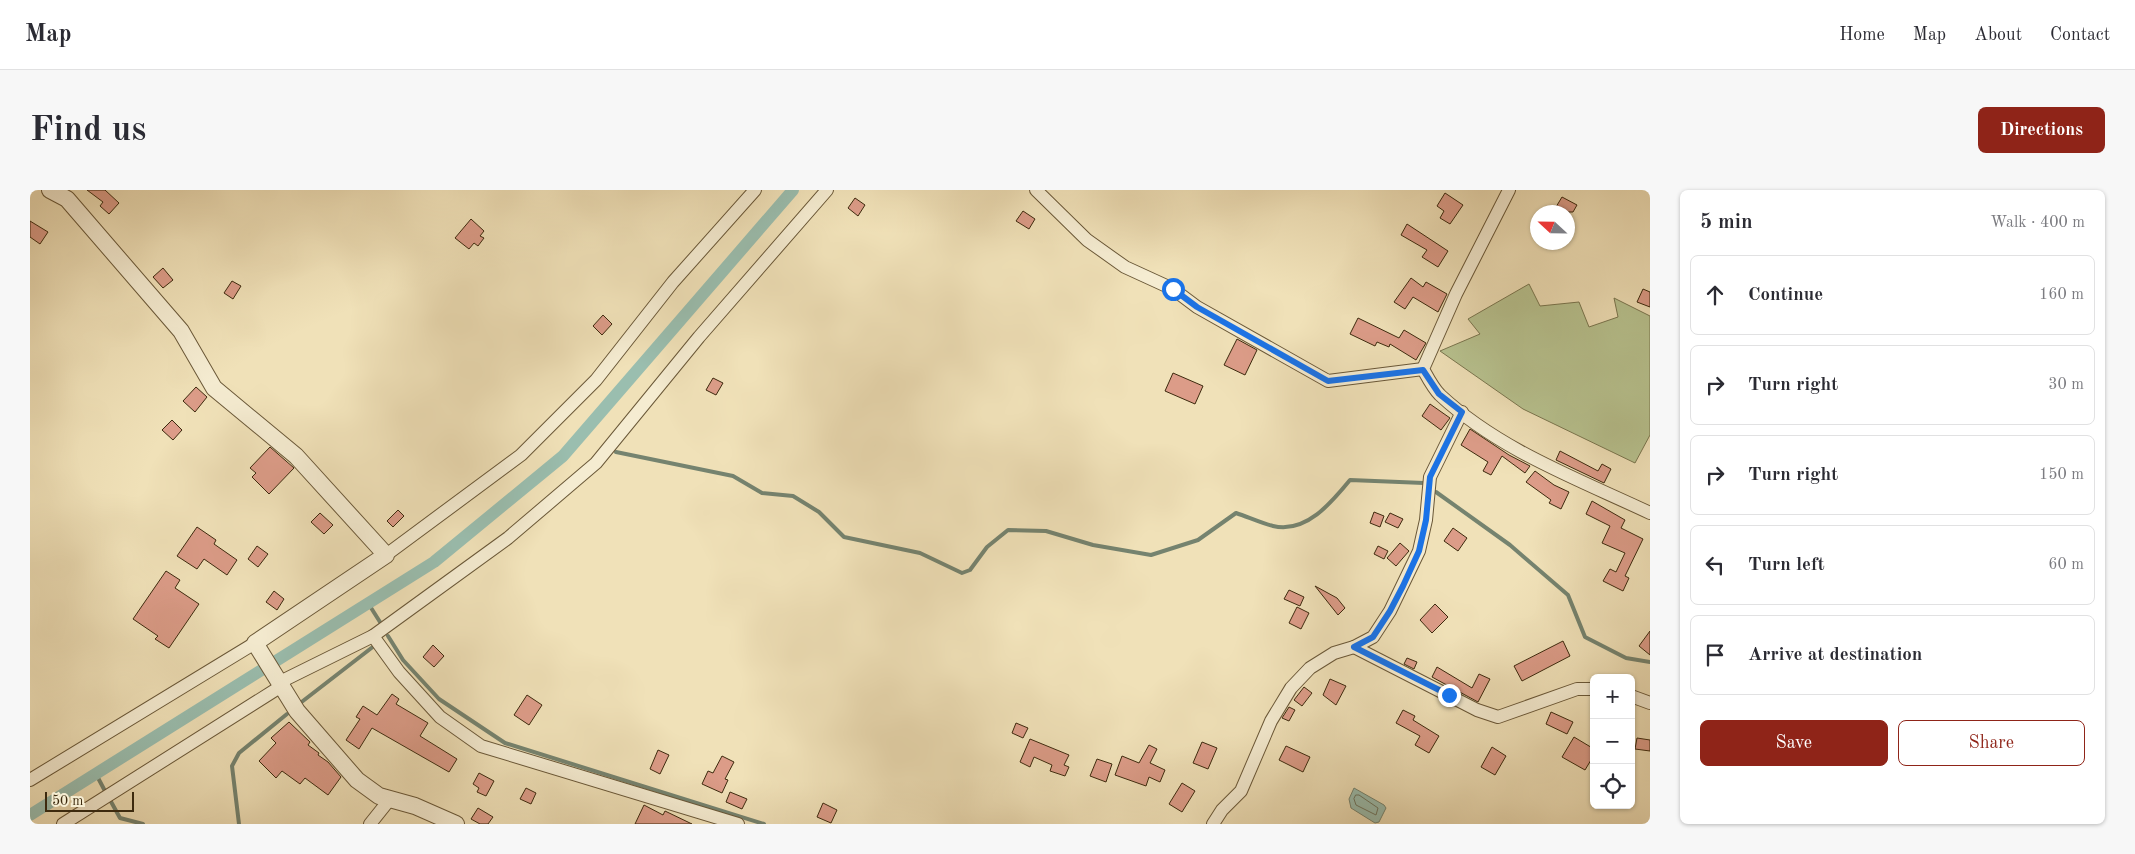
<!DOCTYPE html>
<html lang="en">
<head>
<meta charset="utf-8">
<style>
  body { margin:0; font-family:"Old Standard TT",serif; background:#f7f7f7; color:#2b2b33 }
  .controls { position:absolute; right:15px; bottom:15px; display:grid; overflow:hidden; border-radius:8px; box-shadow:0 1px 4px #0004 }
  .controls button { width:45px; height:45px; display:grid; place-items:center; padding:0; border:0; border-bottom:1px solid #e1e1e2; background:#fff; color:#2b2b33; font:25px sans-serif }
  .compass { position:absolute; left:1500px; top:15px; width:45px; height:45px; border-radius:50%; background:#fff; box-shadow:0 1px 4px #0004; rotate:292deg }
  .scale { position:absolute; left:15px; bottom:12px; width:89px; box-sizing:border-box; padding-left:5px; border:2px solid #3d2a0e; border-top:0; font-size:14px; line-height:18px; white-space:nowrap; color:#3d2a0e; -webkit-text-stroke:4px #f5ecd1; paint-order:stroke }
  .stop { position:absolute; width:15px; height:15px; margin:-11px; border:4px solid #1a73e8; border-radius:50%; background:#fff }
  .stop.end { background:#1a73e8; border-color:#fff; box-shadow:0 1px 5px #0008 }
  .list { margin:0; padding:0; list-style:none }
  h2 { display:flex; justify-content:space-between; align-items:center; height:65px; margin:0; padding:0 20px; font-size:21px }
  h2 small { font-size:16px; font-weight:400; color:#7c7c81 }
  .list li { display:grid; grid-template-columns:32px 1fr auto; gap:15px; align-items:center; box-sizing:border-box; height:80px; margin:0 10px 10px; padding:0 10px; border:1px solid #e1e1e2; border-radius:8px }
  .list b { display:block; font-size:19px; white-space:nowrap }
  .list em { font-size:16px; font-style:normal; color:#7c7c81 }
  .actions { display:flex; gap:10px; padding:15px 20px }
  .actions a { flex:1; padding:11px 0; border:1px solid #8f2418; border-radius:8px; text-align:center; font-size:18px; color:#8f2418 }
  .actions .main { background:#8f2418; color:#fff }
  .icon { flex:none; width:28px; height:28px; fill:none; stroke:currentColor; stroke-width:2; stroke-linecap:round; stroke-linejoin:round }
  .map { position:relative; flex:none; width:1620px; height:634px; overflow:hidden; border-radius:8px }
  header { display:flex; align-items:center; gap:30px; box-sizing:border-box; height:70px; padding:0 25px; background:#fff; border-bottom:1px solid #e1e1e2 }
  header strong { font-size:24px }
  nav { display:flex; gap:28px; margin-inline-start:auto; font-size:18px }
  .intro { display:flex; align-items:center; justify-content:space-between; box-sizing:border-box; height:120px; padding:0 30px }
  h1 { margin:0; font-size:35px }
  .button { padding:12px 22px; border-radius:8px; background:#8f2418; color:#fff; font-size:18px; font-weight:700 }
  main { display:flex; gap:30px; padding:0 30px }
  aside { flex:1; background:#fff; border-radius:8px; box-shadow:0 1px 4px #0004 }
  .map>svg:first-child { display:block }
  .green { fill:#b8c390; stroke:#7a764f }
  .water { fill:#9abeaf; stroke:#75836f }
  .lines { fill:none; stroke-linecap:round; stroke-linejoin:round }
  .shore { stroke:#6c745e; stroke-width:1 }
  .stream { stroke:#75836f; stroke-width:4 }
  .canal { stroke:#9abeaf; stroke-width:12 }
  .building { fill:#dc9c88; stroke:#3d2a0e }
  .minor-casing { stroke:#6a5838; stroke-width:14 }
  .tertiary-casing { stroke:#6a5838; stroke-width:18 }
  .minor { stroke:#f5ecd1; stroke-width:12 }
  .tertiary { stroke:#f5ecd1; stroke-width:16 }
  .route { stroke:#1a73e8; stroke-width:6 }
</style>
</head>
<body>
<header>
<strong>Map</strong>
<nav><a>Home</a><a>Map</a><a>About</a><a>Contact</a></nav>
</header>
<div class="intro"><h1>Find us</h1><a class="button">Directions</a></div>
<main>
<div class="map">
<svg width="1620" height="634" viewBox="0 0 1620 634">
  <rect width="100%" height="100%" fill="#f0e1b8"/>
  <filter id="stains"><feTurbulence type="fractalNoise" baseFrequency=".004" numOctaves="4"/><feColorMatrix values="0 0 0 0 .2 0 0 0 0 .09 0 0 0 0 .02 0 0 0 .5 -.17"/></filter>
  <radialGradient id="worn" r=".72"><stop offset=".6" stop-color="#630" stop-opacity="0"/><stop offset="1" stop-color="#630" stop-opacity=".3"/></radialGradient>
  <path class="green" d="M1499,94L1510,116L1549,112L1559,137L1588,127L1584,108L1620,126V245L1605,273L1493,219L1410,161L1450,144L1438,129Z"/>
  <path class="water" d="M1324,598L1354,615L1356,618L1349,632L1345,633L1321,618L1319,609Z"/>
  <g class="lines">
    <path class="shore" d="M1326,605H1329L1348,618L1346,625L1326,615L1324,609Z"/>
    <g class="stream">
      <path d="M586,262L703,286L732,303L763,306L789,322L814,347L890,363L932,383L940,380L957,357L978,340L1016,341L1063,355L1121,365L1168,350L1206,323C1218,327 1231,333 1243,336C1276,344 1302,312 1320,290L1394,293"/>
      <path d="M1406,302L1480,355L1538,405L1555,447L1596,468L1620,472"/>
      <path d="M338,413L350,432"/>
      <path d="M358,446L373,470L409,509L475,553L734,634"/>
      <path d="M269,514L344,456"/>
      <path d="M66,584L76,603"/>
      <path d="M79,608L90,628L113,634"/>
      <path d="M209,634L202,576L209,563L257,524"/>
    </g>
    <path class="canal" d="M0,625L404,372L533,266L763,0"/>
  </g>
  <g class="building">
    <path d="M57,0H75L89,13L79,24L70,16L73,12Z"/>
    <path d="M1415,3L1433,15L1420,34L1410,28L1414,21L1407,16Z"/>
    <path d="M1532,7L1547,15L1543,22H1523Z"/>
    <path d="M825,8L835,15L828,26L818,18Z"/>
    <path d="M993,21L1005,29L999,39L986,31Z"/>
    <path d="M441,29L454,41L450,46L454,48L448,56L444,53L439,59L425,48Z"/>
    <path d="M0,31L18,42L10,54L0,47Z"/>
    <path d="M1377,34L1418,61L1408,77L1392,67L1397,60L1371,45Z"/>
    <path d="M133,78L143,90L133,98L123,87Z"/>
    <path d="M1381,88L1393,97L1396,92L1417,104L1408,122L1383,107L1375,119L1364,112Z"/>
    <path d="M202,91L211,96L203,109L194,103Z"/>
    <path d="M1613,99L1620,102V117L1607,112Z"/>
    <path d="M573,125L582,134L572,145L563,136Z"/>
    <path d="M1328,128L1369,148L1374,140L1396,153L1386,170L1360,154L1359,157L1347,152L1345,156L1320,144Z"/>
    <path d="M1207,149L1227,160L1215,185L1194,175Z"/>
    <path d="M1143,183L1173,196L1165,214L1135,201Z"/>
    <path d="M683,188L693,193L686,205L676,200Z"/>
    <path d="M166,197L177,207L165,222L153,211Z"/>
    <path d="M1400,214L1420,228L1411,240L1392,226Z"/>
    <path d="M142,230L152,240L143,250L132,240Z"/>
    <path d="M1440,239L1479,265L1500,276L1495,283L1472,266L1461,285L1453,281L1458,272L1431,255Z"/>
    <path d="M240,257L264,278L239,304L222,287L226,283L220,278Z"/>
    <path d="M1530,261L1568,281L1572,274L1581,279L1574,293L1526,270Z"/>
    <path d="M1505,281L1524,295L1539,302L1531,319L1519,313L1521,310L1496,292Z"/>
    <path d="M1562,311L1595,330L1591,338L1613,349L1595,386L1599,388L1593,401L1573,391L1580,379L1586,382L1595,363L1572,353L1580,336L1556,324Z"/>
    <path d="M368,320L374,326L363,337L357,331Z"/>
    <path d="M1344,322L1354,326L1350,337L1340,333Z"/>
    <path d="M290,323L303,335L294,344L281,332Z"/>
    <path d="M1360,323L1373,329L1368,338L1355,332Z"/>
    <path d="M167,337L186,350L184,354L207,370L197,385L174,369L167,379L147,366Z"/>
    <path d="M1423,338L1437,348L1428,361L1414,351Z"/>
    <path d="M1370,353L1379,361L1366,376L1357,368Z"/>
    <path d="M227,356L238,364L228,377L218,369Z"/>
    <path d="M1348,356L1358,361L1354,369L1344,364Z"/>
    <path d="M136,381L150,390L145,398L169,414L139,458L125,449L128,446L103,429Z"/>
    <path d="M1285,396L1307,408L1315,418L1308,425Z"/>
    <path d="M1259,400L1274,407L1270,416L1254,409Z"/>
    <path d="M244,401L254,409L247,420L236,412Z"/>
    <path d="M1405,414L1418,427L1402,443L1390,430Z"/>
    <path d="M1267,417L1279,423L1271,439L1259,433Z"/>
    <path d="M1620,441V465L1609,456Z"/>
    <path d="M1533,451L1540,466L1492,491L1484,476Z"/>
    <path d="M403,455L414,466L404,477L393,467Z"/>
    <path d="M1377,468L1387,472L1384,479L1374,474Z"/>
    <path d="M1407,477L1442,498L1449,484L1460,489L1448,512L1402,487Z"/>
    <path d="M1300,489L1316,496L1306,515L1293,505Z"/>
    <path d="M1274,497L1282,503L1272,516L1264,510Z"/>
    <path d="M362,504L369,509L366,514L398,533L390,546L427,569L419,582L342,538L329,559L316,550L330,529L326,527L333,516L347,525Z"/>
    <path d="M497,505L512,515L499,535L484,525Z"/>
    <path d="M1259,517L1265,520L1259,531L1252,528Z"/>
    <path d="M1373,520L1385,526L1383,530L1409,546L1399,563L1385,555L1390,546L1366,533Z"/>
    <path d="M1521,522L1543,532L1537,544L1516,534Z"/>
    <path d="M259,532L280,552L278,555L289,563L288,565L298,572L311,587L298,605L275,588L270,594L252,581L246,588L229,571L246,553L241,548Z"/>
    <path d="M986,533L998,538L993,548L982,543Z"/>
    <path d="M1544,547L1564,559V565L1555,580L1532,567Z"/>
    <path d="M1607,548L1620,550V561L1605,559Z"/>
    <path d="M1000,549L1039,565L1034,575L1039,577L1035,586L1020,581L1022,575L1004,567L1000,577L990,572Z"/>
    <path d="M1172,552L1187,558L1178,579L1163,573Z"/>
    <path d="M1119,555L1127,559L1120,573L1135,580L1130,592L1119,587L1116,596L1085,585L1092,566L1109,573Z"/>
    <path d="M1256,556L1280,567L1273,582L1249,570Z"/>
    <path d="M1462,557L1476,566L1465,585L1451,577Z"/>
    <path d="M628,560L639,565L630,584L620,579Z"/>
    <path d="M692,566L704,572L695,589L698,590L692,603L672,594L678,581L683,583Z"/>
    <path d="M1067,569L1082,574L1076,592L1060,586Z"/>
    <path d="M449,583L464,591L456,606L447,602L449,598L443,594Z"/>
    <path d="M1152,593L1165,601L1152,622L1139,614Z"/>
    <path d="M496,598L506,603L501,614L490,609Z"/>
    <path d="M700,602L717,609L712,619L696,612Z"/>
    <path d="M793,613L807,620L801,633L787,627Z"/>
    <path d="M614,615L633,625L635,621L662,634H605Z"/>
    <path d="M448,618L463,627L458,634H450L441,629Z"/>
  </g>
  <g class="lines">
    <g class="minor-casing">
      <g id="minor">
        <path d="M1006,0L1057,50L1095,77L1143,99L1167,117L1298,191L1393,179"/>
        <path d="M1479,0L1426,104L1393,179C1398,188 1403,198 1410,205C1469,260 1548,289 1620,323"/>
        <path d="M356,365L491,265L566,190L643,92L725,0"/>
        <path d="M343,446L369,482L410,527L451,556L708,634"/>
        <path d="M1324,457L1447,520L1468,527L1547,499H1564"/>
        <path d="M250,492L343,446L478,348L566,273L669,147L797,0"/>
        <path d="M1601,506L1620,513"/>
        <path d="M0,590L225,453"/>
        <path d="M33,634L250,497"/>
        <path d="M340,634L360,609"/>
        <path d="M1183,634L1192,620L1211,601L1241,531L1261,498L1280,478L1304,463L1324,457L1343,447L1360,421L1389,361L1396,330L1400,287L1432,222"/>
      </g>
    </g>
    <g class="tertiary-casing">
      <path id="tertiary" d="M20,0L37,9L151,141L184,198L266,266L356,365L225,453L267,521L327,590L349,606L385,616L426,634"/>
    </g>
    <use href="#minor" class="minor"/>
    <use href="#tertiary" class="tertiary"/>
  </g>
  <g class="lines">
    <path class="route" d="M1143,99L1167,117L1298,191L1393,180L1409,204L1432,222L1400,287L1396,330L1389,361L1373,396L1360,421L1343,447L1324,457L1419,505"/>
  </g>
  <rect width="100%" height="100%" filter="url(#stains)"/>
  <rect width="100%" height="100%" fill="url(#worn)"/>
</svg>
<div class="controls">
<button>+</button>
<button>−</button>
<button><svg class="icon" aria-label="locate" viewBox="0 0 24 24"><circle cx="12" cy="12" r="6"/><path d="M12 2v4M12 18v4M2 12h4M18 12h4"/></svg></button>
</div>
<svg class="compass" viewBox="-18 -18 36 36"><path d="M0-13l5 13h-10z" fill="#e53935"/><path d="M0 13l5-13h-10z" fill="#7c7c81"/></svg>
<div class="scale">50 m</div>
<div class="stop" style="left:1143px;top:99px"></div>
<div class="stop end" style="left:1419px;top:505px"></div>
</div>
<aside>
<h2>5 min<small>Walk · 400 m</small></h2>
<ul class="list">
<li><svg class="icon" aria-label="ahead" viewBox="0 0 24 24"><path d="M12 20V5M6 11l6-6 6 6"/></svg><div><b>Continue</b></div><em>160 m</em></li>
<li><svg class="icon" aria-label="right" viewBox="0 0 24 24"><path d="M7 20v-9h11M14 6l5 5-5 5"/></svg><div><b>Turn right</b></div><em>30 m</em></li>
<li><svg class="icon" aria-label="right" viewBox="0 0 24 24"><path d="M7 20v-9h11M14 6l5 5-5 5"/></svg><div><b>Turn right</b></div><em>150 m</em></li>
<li><svg class="icon" aria-label="left" viewBox="0 0 24 24"><path d="M17 20v-9H6M10 6l-5 5 5 5"/></svg><div><b>Turn left</b></div><em>60 m</em></li>
<li><svg class="icon" aria-label="arrive" viewBox="0 0 24 24"><path d="M6 21V4h12l-3 4 3 4H6"/></svg><div><b>Arrive at destination</b></div></li>
</ul>
<div class="actions"><a class="main">Save</a><a>Share</a></div>
</aside>
</main>
</body>
</html>
